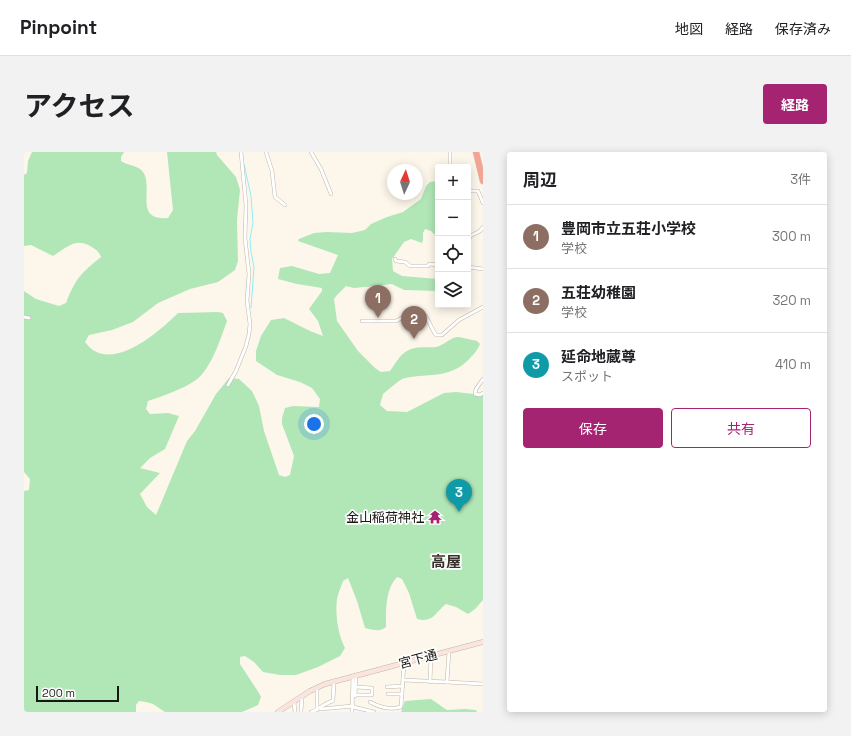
<!DOCTYPE html>
<html lang="ja">
<head>
<meta charset="utf-8">
<style>
  body { margin:0; font-family:"Space Grotesk","Noto Sans JP",sans-serif; background:#f2f2f2; color:#202124 }
  .controls { position:absolute; right:12px; top:12px; display:grid; overflow:hidden; border-radius:4px; box-shadow:0 2px 10px #0003 }
  .controls button { width:36px; height:36px; display:grid; place-items:center; padding:0; border:0; border-bottom:1px solid #e0e0e0; background:#fff; color:#202124; font:20px sans-serif }
  .compass { position:absolute; left:363px; top:12px; width:36px; height:36px; border-radius:50%; background:#fff; box-shadow:0 2px 10px #0003; rotate:4deg }
  .scale { position:absolute; left:12px; bottom:10px; width:83px; box-sizing:border-box; padding-left:4px; border:2px solid #191713; border-top:0; font-size:11px; line-height:14px; white-space:nowrap; color:#191713; -webkit-text-stroke:3px #fff; paint-order:stroke }
  .you { position:absolute; left:290px; top:272px; width:14px; height:14px; margin:-10px; border:3px solid #fff; border-radius:50%; background:#1a73e8; box-shadow:0 0 0 6px #1a73e833 }
  .badge { display:grid; place-items:center; width:26px; height:26px; border-radius:50%; background:#a52472; color:#fff; font-size:13px; font-weight:700 }
  .pin { position:absolute; translate:-50% -33px; filter:drop-shadow(0 1px 2px #0008) }
  .pin::after { content:''; position:absolute; top:21px; width:14px; height:12px; background:inherit; clip-path:polygon(0 0,100% 0,50% 100%) }
  .list { margin:0; padding:0; list-style:none }
  h2 { display:flex; justify-content:space-between; align-items:center; height:52px; margin:0; padding:0 16px; font-size:17px }
  h2 small { font-size:13px; font-weight:400; color:#757577 }
  .list li { display:grid; grid-template-columns:26px 1fr auto; gap:12px; align-items:center; box-sizing:border-box; height:64px; padding:0 16px; border-top:1px solid #e0e0e0 }
  .list b { display:block; font-size:15px; white-space:nowrap }
  .list p { margin:0; font-size:13px; white-space:nowrap; color:#757577 }
  .list em { font-size:13px; font-style:normal; color:#757577 }
  .actions { display:flex; gap:8px; padding:12px 16px }
  .actions a { flex:1; padding:9px 0; border:1px solid #a52472; border-radius:4px; text-align:center; font-size:14px; color:#a52472 }
  .actions .main { background:#a52472; color:#fff }
  .icon { flex:none; width:22px; height:22px; fill:none; stroke:currentColor; stroke-width:2; stroke-linecap:round; stroke-linejoin:round }
  .map { position:relative; flex:none; width:459px; height:560px; overflow:hidden; border-radius:4px }
  header { display:flex; align-items:center; gap:24px; box-sizing:border-box; height:56px; padding:0 20px; background:#fff; border-bottom:1px solid #e0e0e0 }
  header strong { font-size:19px }
  nav { display:flex; gap:22px; margin-inline-start:auto; font-size:14px }
  .intro { display:flex; align-items:center; justify-content:space-between; box-sizing:border-box; height:96px; padding:0 24px }
  h1 { margin:0; font-size:28px }
  .button { padding:10px 18px; border-radius:4px; background:#a52472; color:#fff; font-size:14px; font-weight:700 }
  main { display:flex; gap:24px; padding:0 24px }
  aside { flex:1; background:#fff; border-radius:4px; box-shadow:0 2px 10px #0003 }
  .map>svg:first-child { display:block }
  .green { fill:#b1e6b7 }
  .lines { fill:none; stroke-linecap:round; stroke-linejoin:round }
  .stream { stroke:#8feefa; stroke-width:1 }
  .street-casing { stroke:#bcb7ac; stroke-width:4 }
  .secondary-casing { stroke:#bcb7ac; stroke-width:5.5 }
  .highway-casing { stroke:#d6d5d5; stroke-width:7 }
  .street { stroke:#fff; stroke-width:3 }
  .secondary { stroke:#fce4de; stroke-width:4.5 }
  .highway { stroke:#f4a492; stroke-width:6 }
  .labels { text-anchor:middle; dominant-baseline:central; stroke-width:3.5; stroke-linejoin:round; paint-order:stroke }
  .poi-label { font-size:13px; fill:#191713; stroke:#fff; text-anchor:end }
  .street-label { font-size:13px; fill:#191713; stroke:#fff }
  .quarter-label { font-size:15px; font-weight:bold; fill:#373229; stroke:#fff }
</style>
</head>
<body>
<header>
<strong>Pinpoint</strong>
<nav><a>地図</a><a>経路</a><a>保存済み</a></nav>
</header>
<div class="intro"><h1>アクセス</h1><a class="button">経路</a></div>
<main>
<div class="map">
<svg width="459" height="560" viewBox="0 0 459 560">
  <rect width="100%" height="100%" fill="#fdf7eb"/>
  <g class="green">
    <path d="M8,0H100L97,5V9C104,14 114,13 119,20C130,36 109,69 144,66L149,58L143,0H192L193,3L212,25L216,38L213,68L214,109L211,118L194,130L166,137L134,151L109,170L88,178L65,183L61,190C85,224 135,180 154,161L194,160L199,161L203,169C197,186 187,217 172,228C159,237 139,244 124,249L122,257L126,262L144,261L155,264L141,297L126,306L116,316L136,321L116,342L123,355L132,363L163,289L171,279L192,242L205,226L215,227L228,239L235,254L240,279L255,323L261,325L266,323L270,304L258,272V266L261,256L269,254L295,255L296,247L288,236L276,230L253,223L232,209V199L237,184L247,168L260,166L286,179L299,184L294,169L285,157L298,139V136L273,132L254,127L256,116L268,114L295,122L306,121L314,103L274,89L275,87L290,81L303,80L328,81L341,78L347,72L363,65L379,60L397,47L402,34L406,30L413,29L414,86L407,79L401,77L399,81V88L398,91L387,87L380,90L368,107L369,119L378,124L414,127V139L380,138L368,132L330,136L322,134L313,143L310,147L313,169L334,199L351,216L357,220L366,219C371,212 377,201 385,198C392,194 404,196 412,195C421,193 426,185 435,185C440,186 448,188 453,189L456,192C454,197 451,201 447,205C428,227 407,221 381,226C376,227 364,238 359,242L356,253L363,259L383,260L420,241L432,240L459,243V448L451,457L444,462L432,455L422,452C411,461 409,471 393,467L385,441L378,427L373,425C361,437 362,459 362,475C356,480 349,478 341,476L333,449L324,426L319,429C317,435 314,441 313,447C311,462 314,483 321,496L316,504L294,515L272,523H256L239,520L230,510L221,504L216,505V512L235,541L237,545L234,553L218,560H141L129,552L122,550L115,549L112,553V560H0V339L5,338L6,327L0,320V139L12,147L35,154L42,151C52,126 56,122 77,105C75,99 71,97 66,94C51,85 42,96 29,104L7,93L0,94V23L3,21L4,9Z"/>
    <path d="M407,547L423,558L441,557L452,558L453,560H377L381,549Z"/>
  </g>
  <g class="lines">
    <path class="stream" d="M220,12L227,44L229,71L226,87L227,100L230,115L227,156"/>
    <g class="street-casing">
      <g id="street">
        <path d="M242,0L248,19L251,45L261,53"/>
        <path d="M287,0L297,17L307,42"/>
        <path d="M426,15V0"/>
        <path d="M444,39H454L459,51"/>
        <path d="M444,91L446,84L456,79L459,75"/>
        <path d="M371,107L372,109L381,110L386,114H404L405,112L414,113"/>
        <path d="M444,115L459,117"/>
        <path d="M0,165L5,166"/>
        <path d="M338,169H372L385,162L394,159C405,163 405,174 412,183H418L435,168L459,155"/>
        <path d="M459,227L452,237L451,242L456,243L459,241"/>
        <path d="M204,233L212,219L222,194L225,182L226,172L223,149L225,122L221,86L222,53L217,0"/>
        <path d="M379,528L423,530L425,499"/>
        <path d="M406,530L407,504"/>
        <path d="M423,530L459,532"/>
        <path d="M363,535L379,534"/>
        <path d="M364,542H378"/>
        <path d="M331,543H348V536L332,535"/>
        <path d="M331,544L332,523"/>
        <path d="M270,550L271,560"/>
        <path d="M346,550C355,555 367,558 377,555L380,511"/>
        <path d="M329,555L350,560"/>
        <path d="M297,557L329,554"/>
        <path d="M293,558V536"/>
        <path d="M277,560L278,545"/>
        <path d="M287,560C295,558 300,551 309,549L310,529"/>
        <path d="M328,560L329,524"/>
      </g>
    </g>
    <g class="secondary-casing">
      <path id="secondary" d="M254,560L286,539L301,532L459,490"/>
    </g>
    <g class="highway-casing">
      <path id="highway" d="M452,0L459,29"/>
    </g>
    <use href="#street" class="street"/>
    <use href="#secondary" class="secondary"/>
    <use href="#highway" class="highway"/>
  </g>
  <defs>
    <g id="temple-bare" transform="scale(1.08)"><path d="M0-6L5-2H3V0L6.5 2.5H4V6H1.5V3h-3V6H-4V2.5H-6.5L-3 0V-2H-5Z" fill="#a52472" stroke="#fff" stroke-width="2.5" paint-order="stroke"/></g>
  </defs>
  <g fill-rule="evenodd">
    <use href="#temple-bare" x="411" y="365"/>
  </g>
  <g class="labels">
    <g class="poi-label">
      <text x="400" y="365">金山稲荷神社</text>
    </g>
    <g class="street-label">
      <text transform="translate(394 507) rotate(-15)">宮下通</text>
    </g>
    <g class="quarter-label">
      <text x="422" y="409">高屋</text>
    </g>
  </g>
</svg>
<div class="controls">
<button>+</button>
<button>−</button>
<button><svg class="icon" aria-label="locate" viewBox="0 0 24 24"><circle cx="12" cy="12" r="6"/><path d="M12 2v4M12 18v4M2 12h4M18 12h4"/></svg></button>
<button><svg class="icon" aria-label="layers" viewBox="0 0 24 24"><path d="M12 4l9 5-9 5-9-5zM3 14l9 5 9-5"/></svg></button>
</div>
<svg class="compass" viewBox="-18 -18 36 36"><path d="M0-13l5 13h-10z" fill="#e53935"/><path d="M0 13l5-13h-10z" fill="#757577"/></svg>
<div class="scale">200 m</div>
<div class="you"></div>
<div class="pin badge" style="left:354px;top:166px;background:#8d6e63">1</div>
<div class="pin badge" style="left:390px;top:187px;background:#8d6e63">2</div>
<div class="pin badge" style="left:435px;top:360px;background:#0f9aa8">3</div>
</div>
<aside>
<h2>周辺<small>3件</small></h2>
<ul class="list">
<li><span class="badge" style="background:#8d6e63">1</span><div><b>豊岡市立五荘小学校</b><p>学校</p></div><em>300 m</em></li>
<li><span class="badge" style="background:#8d6e63">2</span><div><b>五荘幼稚園</b><p>学校</p></div><em>320 m</em></li>
<li><span class="badge" style="background:#0f9aa8">3</span><div><b>延命地蔵尊</b><p>スポット</p></div><em>410 m</em></li>
</ul>
<div class="actions"><a class="main">保存</a><a>共有</a></div>
</aside>
</main>
</body>
</html>
